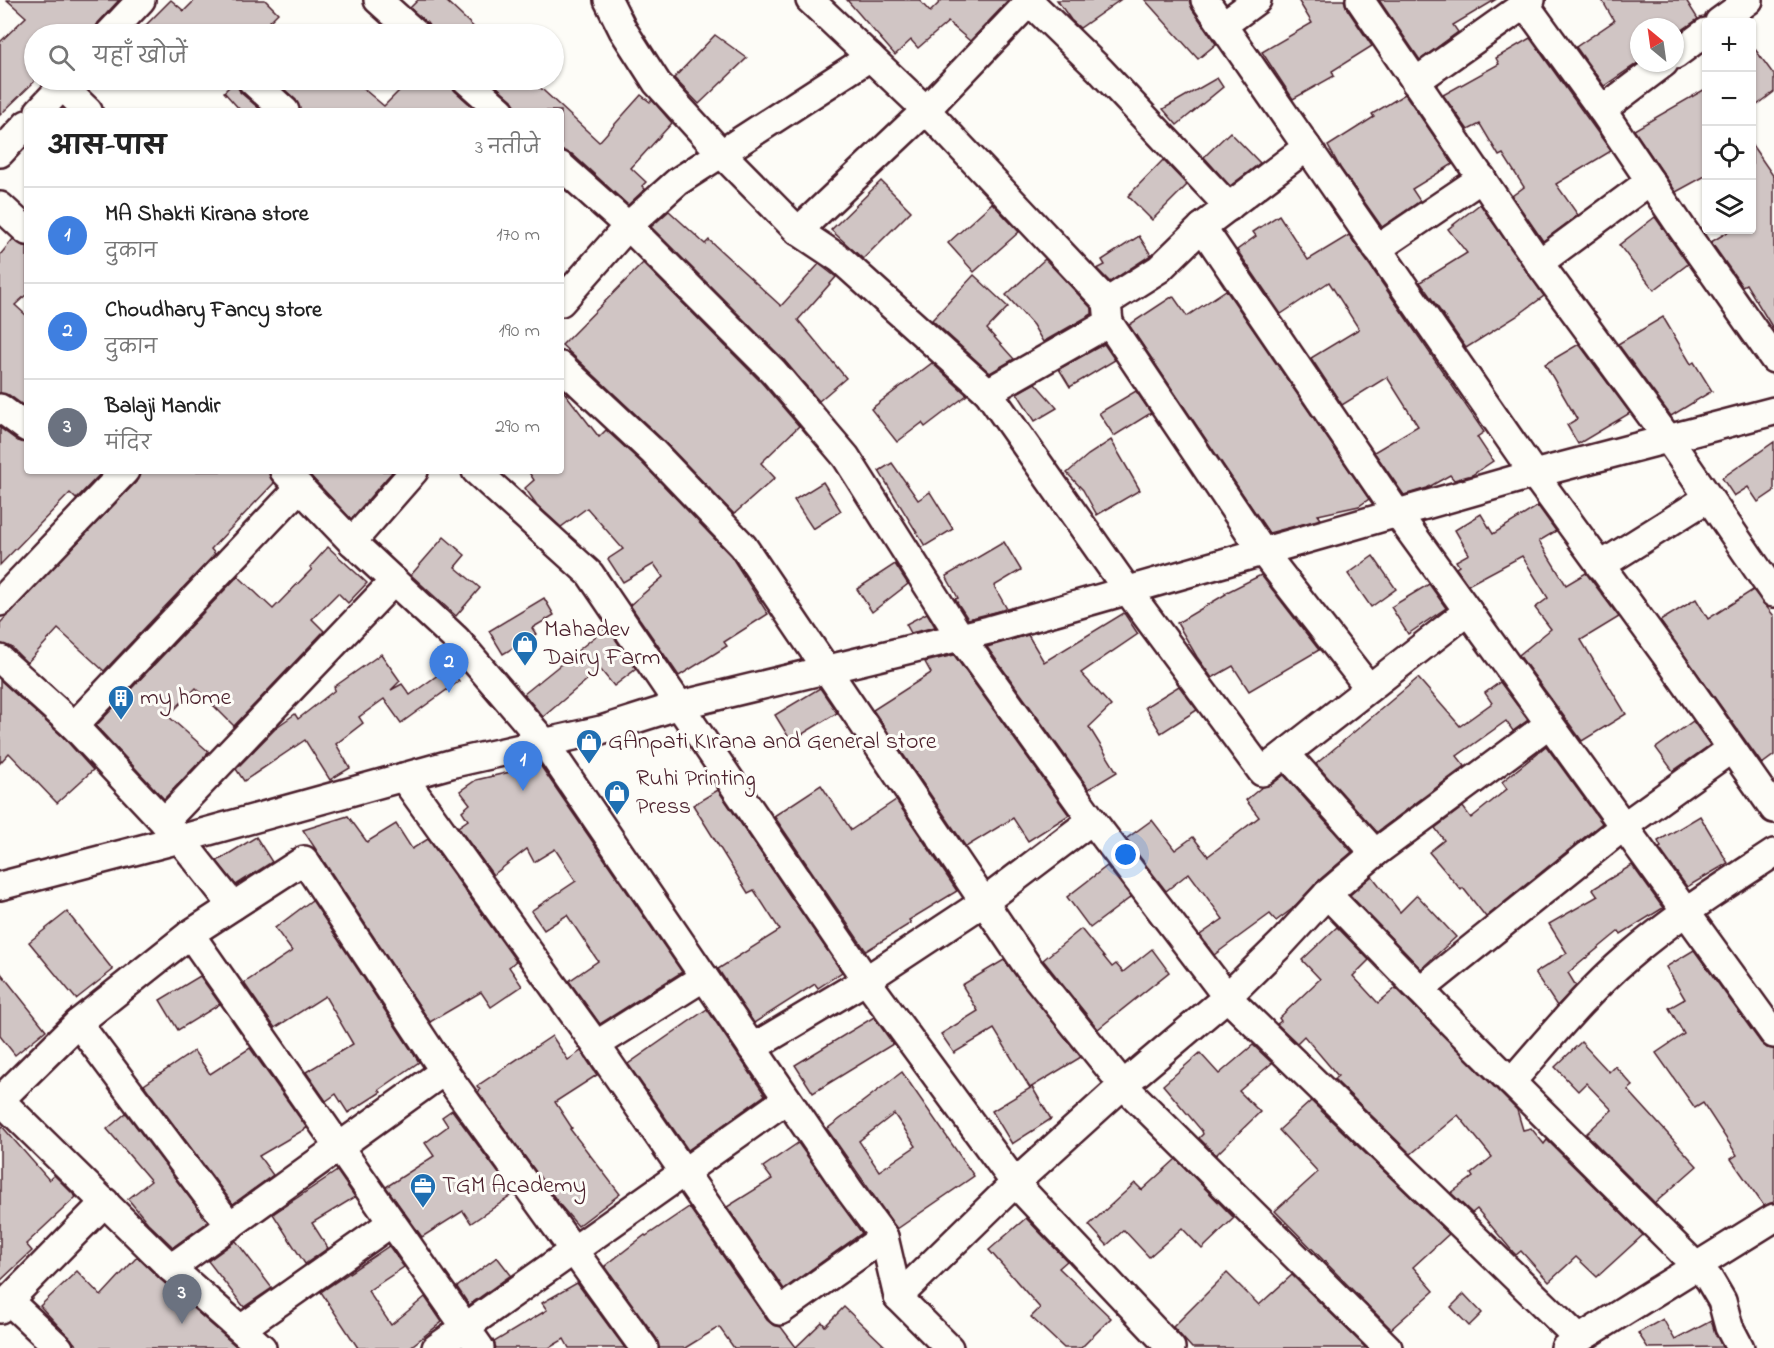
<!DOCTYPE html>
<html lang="hi">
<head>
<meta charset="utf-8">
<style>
  body { margin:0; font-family:"Indie Flower","Playpen Sans Deva",sans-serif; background:#f6f6f6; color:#222 }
  .controls { position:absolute; right:18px; top:18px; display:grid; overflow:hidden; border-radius:6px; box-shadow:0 2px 4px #0004 }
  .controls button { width:54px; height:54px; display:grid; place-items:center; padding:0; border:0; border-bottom:2px solid #e0e0e0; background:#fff; color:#222; font:30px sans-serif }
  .compass { position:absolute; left:1630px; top:18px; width:54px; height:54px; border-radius:50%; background:#fff; box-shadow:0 2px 4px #0004; rotate:331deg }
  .you { position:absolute; left:1126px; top:855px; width:21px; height:21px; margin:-15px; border:4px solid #fff; border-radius:50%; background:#1a73e8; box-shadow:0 0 0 9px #1a73e833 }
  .badge { display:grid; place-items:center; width:39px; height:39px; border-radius:50%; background:#1f6fb2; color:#fff; font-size:20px; font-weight:700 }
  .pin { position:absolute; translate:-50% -50px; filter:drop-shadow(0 2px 3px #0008) }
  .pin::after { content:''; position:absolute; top:32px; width:21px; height:18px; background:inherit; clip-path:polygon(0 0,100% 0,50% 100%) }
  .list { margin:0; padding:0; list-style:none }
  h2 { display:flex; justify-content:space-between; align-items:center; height:78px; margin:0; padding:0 24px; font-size:26px }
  h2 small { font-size:20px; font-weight:400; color:#767676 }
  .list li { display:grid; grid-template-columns:39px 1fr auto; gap:18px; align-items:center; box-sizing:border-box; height:96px; padding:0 24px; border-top:2px solid #e0e0e0 }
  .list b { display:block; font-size:22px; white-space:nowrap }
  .list p { margin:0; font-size:20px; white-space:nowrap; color:#767676 }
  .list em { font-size:20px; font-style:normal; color:#767676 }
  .icon { flex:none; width:33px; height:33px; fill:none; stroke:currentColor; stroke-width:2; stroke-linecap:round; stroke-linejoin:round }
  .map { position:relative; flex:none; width:1774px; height:1348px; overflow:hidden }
  .search { position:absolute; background:#fff; box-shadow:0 2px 4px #0004; left:24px; top:24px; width:540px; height:66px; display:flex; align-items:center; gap:15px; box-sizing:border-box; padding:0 21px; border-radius:33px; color:#767676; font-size:22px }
  .panel { position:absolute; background:#fff; box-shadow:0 2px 4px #0004; left:24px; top:108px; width:540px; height:366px; border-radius:6px }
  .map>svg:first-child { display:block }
  .building { fill:#d0c5c4; stroke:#4a1f2b; stroke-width:1.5; fill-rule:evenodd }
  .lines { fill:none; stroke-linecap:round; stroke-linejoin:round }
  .minor-casing { stroke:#4a1f2b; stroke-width:32 }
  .minor { stroke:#fdfcf7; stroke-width:27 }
  .labels { text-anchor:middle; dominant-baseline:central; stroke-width:6; stroke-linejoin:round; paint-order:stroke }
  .poi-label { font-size:24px; fill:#4a1f2b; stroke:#fdfcf7; text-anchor:start }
</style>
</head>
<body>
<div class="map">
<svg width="1774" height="1348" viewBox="0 0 1774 1348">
  <rect width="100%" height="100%" fill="#fdfcf7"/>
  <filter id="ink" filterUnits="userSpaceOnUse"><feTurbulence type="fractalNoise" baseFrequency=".0167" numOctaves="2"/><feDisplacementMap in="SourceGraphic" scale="12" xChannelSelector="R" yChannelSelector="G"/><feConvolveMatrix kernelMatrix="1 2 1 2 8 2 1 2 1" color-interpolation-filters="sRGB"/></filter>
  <g filter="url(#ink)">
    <g class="building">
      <path d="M7,0H119L98,23L94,34H34V82L0,115V42L26,17Z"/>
      <path d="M171,0L184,11L195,0H265L278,13L257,34H137Z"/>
      <path d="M418,0H445L481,34H431V29L427,23L410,8Z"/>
      <path d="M847,0H919L930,12L942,0H1009L970,41L948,22L918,48L911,40L895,55Z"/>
      <path d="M1057,0H1120L1080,28L1071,20Z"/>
      <path d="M1145,0H1189L1192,9L1216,44L1198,59Z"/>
      <path d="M1298,0H1344L1347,9L1372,46L1332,71L1334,76L1293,99L1262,52L1312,23Z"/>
      <path d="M1379,0H1495L1453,25L1458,32L1420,60Z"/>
      <path d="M1602,0H1686L1698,19L1675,35V27H1639V62L1604,86L1576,47L1614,21Z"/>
      <path d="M715,35L747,58L699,104L674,78Z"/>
      <path d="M1530,38L1611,151L1556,184L1578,215L1543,241L1512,196L1524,187L1503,154L1499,156L1480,124L1468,130L1443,95L1499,64L1496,58Z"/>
      <path d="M1752,45L1774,75V92L1752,109Z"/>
      <path d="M1217,78L1223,87L1177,125L1163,109Z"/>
      <path d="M236,80L240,92L262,111H241L224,92Z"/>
      <path d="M274,80H353L384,106L410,80H451V86L455,91L477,111H300L296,100Z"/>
      <path d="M489,80H532L599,142L641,95L650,102L652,100L672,123L631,168L646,182L642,186L645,189L628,205L572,154L561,151V111H516L512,100Z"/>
      <path d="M1707,88V175L1676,192L1634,130Z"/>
      <path d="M1405,94L1453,164L1412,189L1420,201L1382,227L1341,169L1328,146L1374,117L1372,114Z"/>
      <path d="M1230,132L1260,163L1230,186L1204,157Z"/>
      <path d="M1752,145L1774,177V330L1746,284L1742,286L1711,242L1731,230H1752Z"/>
      <path d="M1163,160L1187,185L1152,220L1128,196Z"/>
      <path d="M881,181L911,211L863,259L831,230Z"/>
      <path d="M992,203L1019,232L974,272L948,243Z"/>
      <path d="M1480,204L1544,296L1517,316L1466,348L1420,282L1467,253L1448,229Z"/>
      <path d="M669,211L705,244L709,240L781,306L819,264L836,277L798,320L846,378L819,401L784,360L651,227Z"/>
      <path d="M1279,215L1308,260L1349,235L1484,432L1477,437L1493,461L1472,475L1454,480L1450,475L1427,488L1404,495L1374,452L1418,426L1387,377L1342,405L1311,358L1359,329L1329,282L1281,314L1237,250L1256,236L1253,232Z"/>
      <path d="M1655,217L1688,264L1654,290L1619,245Z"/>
      <path d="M1139,236L1151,255L1110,282L1097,269L1105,265L1102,260Z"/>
      <path d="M13,239L23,246H27V294L15,305L27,316V408L9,395L0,393V255Z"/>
      <path d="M1045,259L1092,309V314L1043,342L1033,325L1006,295Z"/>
      <path d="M643,263L761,382L799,426L761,463L775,478L734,514L664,441L562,345Z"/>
      <path d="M974,275L1008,307L987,329L1014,359L990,373L932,320Z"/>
      <path d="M1226,290L1369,499L1359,506L1318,515L1321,519L1269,533L1129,325L1173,296L1187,316Z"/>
      <path d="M1663,317L1691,364L1694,362L1712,391L1671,416L1618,344Z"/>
      <path d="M1104,344L1115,360L1070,387L1059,369Z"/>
      <path d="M1579,344L1630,413L1578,444L1567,425L1577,419L1545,364Z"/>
      <path d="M932,363L967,395L925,427L922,423L897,442L871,409Z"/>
      <path d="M1035,383L1057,408L1035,421L1017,393Z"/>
      <path d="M561,388L599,437L606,430L642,463L731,556L768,614L724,642L727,646L679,676L630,605L663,577L654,564L623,582L608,559L623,549L587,508L561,527L537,505L525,488L534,480L528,471H561Z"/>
      <path d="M1136,391L1151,413L1114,436L1099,413Z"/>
      <path d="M0,428L18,441L27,443V471H103L76,499L70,493L0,565Z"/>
      <path d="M1111,440L1140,490L1097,515L1083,490L1067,473L1088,455Z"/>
      <path d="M1774,442V491L1758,502L1748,487L1734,496L1722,478Z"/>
      <path d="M892,463L918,500L930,492L953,529L925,546L879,471Z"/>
      <path d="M140,471H269L274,483L211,549L215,554L104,671L58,629L27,663L11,647L0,644V623L136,482Z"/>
      <path d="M306,471H393L351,519Z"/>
      <path d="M823,482L841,511L813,529L794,500Z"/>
      <path d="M1538,506L1556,531L1539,541L1566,585L1586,573L1619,617L1581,640L1626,714L1582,741L1519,655L1551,629L1535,608L1548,598L1522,556L1468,585L1456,568L1459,566L1456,561L1469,554L1455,530L1481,514L1493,534Z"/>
      <path d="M444,537L465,555L455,567L480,588L456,616L411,575Z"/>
      <path d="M1004,542L1021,570L994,586L1007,609L968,619L955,599L958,598L946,576Z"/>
      <path d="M328,547L367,583L348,603L338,593L312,619L324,631L234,726L196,688L168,716L209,752L164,799L96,726L238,576L273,609L312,569L310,567Z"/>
      <path d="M1373,556L1396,589L1371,607L1348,574Z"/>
      <path d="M895,564L908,584L872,612L857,589Z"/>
      <path d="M1261,575L1319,650L1249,691L1233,666L1212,678L1197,657L1177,623L1226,594L1225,593Z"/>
      <path d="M1429,584L1446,608L1408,634L1391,607Z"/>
      <path d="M1753,590L1774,616V755L1762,764L1660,621L1696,599L1708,619Z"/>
      <path d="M544,598L554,615L532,628L536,634L503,654L489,631Z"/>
      <path d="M927,613L935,627L911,633L906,624Z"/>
      <path d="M1124,613L1138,634L1081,673L1111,706L1089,727L1117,772L1089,789L987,647L1028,635L1044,662Z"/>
      <path d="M607,627L636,669L614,686L600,669L543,717L524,694Z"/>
      <path d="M381,654L400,681L391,690L402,684L410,695L449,667L459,681L401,723L384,699L359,717L363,723L336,744L350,768L330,780L305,740L244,781L236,769L278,726L295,714L298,719L335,690L334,687Z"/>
      <path d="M954,655L1069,815L1028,841L1013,818L966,847L873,710L931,673L925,662Z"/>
      <path d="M1418,678L1460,726L1492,703L1485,693L1500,682L1528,720L1513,731L1506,721L1457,756L1465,766L1377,832L1316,764Z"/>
      <path d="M0,680L63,737L93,770L57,803L9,753L0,763Z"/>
      <path d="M1179,686L1197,710L1161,733L1145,707Z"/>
      <path d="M820,688L837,713L791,741L775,715Z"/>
      <path d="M1693,721L1710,745L1673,771L1656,748Z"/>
      <path d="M1546,746L1602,823L1486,917L1463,888L1461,890L1429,852L1444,840L1435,828L1463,807L1471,818L1507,789L1502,782Z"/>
      <path d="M540,765L682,972L600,1024L569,981L598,961L567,915L544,930L531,911L576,881L555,849L534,862L527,849L493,875L458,827L468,820L462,811L470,804L460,791L476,780Z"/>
      <path d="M1284,775L1352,852L1317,882L1292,909L1276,921L1270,914L1214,955L1200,935L1223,919L1189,873L1166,891L1126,839L1152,820L1175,850L1193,837L1208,856L1259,817L1246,800L1262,787L1271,785Z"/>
      <path d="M821,785L851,830L896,800L957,891L909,920L911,923L866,951L774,816Z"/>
      <path d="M718,790L842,972L818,988L815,984L754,1023L718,969L780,930L754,890L748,893L693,805Z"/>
      <path d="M348,816L367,842L396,824L412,849L428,839L516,961L509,967L522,986L491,1007L481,992L430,1022L303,830Z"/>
      <path d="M1700,816L1728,863L1687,887L1659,848L1661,847L1658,841Z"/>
      <path d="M256,837L272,862L236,885L217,861Z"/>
      <path d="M1632,865L1663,908L1621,934L1619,931L1568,973L1576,986L1557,1006L1535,973L1567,953L1549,924L1598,896L1593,889Z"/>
      <path d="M1107,866L1131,897L1090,928L1067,897Z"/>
      <path d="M1372,876L1400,912L1417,895L1456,937L1421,969L1350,895Z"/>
      <path d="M312,900L419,1062L379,1090L381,1092L348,1113L336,1094L326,1101L306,1072L353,1044L325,996L275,1028L244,983L292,951L275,928Z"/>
      <path d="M67,912L113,970L76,999L29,942Z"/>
      <path d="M1337,927L1369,960L1353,976L1378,1003L1396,988L1517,1110L1523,1130L1531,1128L1544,1144L1547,1140L1643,1235L1597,1277L1576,1257L1549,1282L1521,1251L1516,1255L1513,1252L1477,1209L1472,1213L1451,1193L1473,1177L1471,1174L1492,1157L1458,1115L1411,1154L1334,1079L1338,1076L1304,1036L1297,1043L1277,1024L1281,1021L1279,1018L1320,979L1302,960Z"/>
      <path d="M1081,929L1112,967L1116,964L1123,972L1152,949L1169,972L1098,1029L1043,960Z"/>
      <path d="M1694,950L1761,1043L1767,1048L1774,1049V1202L1764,1206L1731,1159L1737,1155L1703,1103L1695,1108L1656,1053L1684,1034L1669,1008L1685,999L1666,967Z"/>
      <path d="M1004,960L1081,1057L1030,1088L994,1029L954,1053L941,1034L978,1011L962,985Z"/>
      <path d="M0,972L46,1030L15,1055L0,1036Z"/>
      <path d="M200,976L220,1004L178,1030L160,1000Z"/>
      <path d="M707,1009L765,1095L688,1150L628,1064Z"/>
      <path d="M874,1017L893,1044L813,1093L795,1065Z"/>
      <path d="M552,1036L568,1060L581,1051L597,1075L555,1102L572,1128L570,1129L620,1194L578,1226L560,1205L478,1092L480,1090L477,1086Z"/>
      <path d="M1581,1042L1609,1072L1615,1066L1633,1086L1628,1090L1697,1166L1655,1203L1586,1134L1612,1110L1586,1083L1578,1091L1555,1067Z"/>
      <path d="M1253,1045L1272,1063L1239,1091L1260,1112L1216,1155L1199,1138L1203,1134L1202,1131L1163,1085L1200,1053L1219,1074Z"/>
      <path d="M250,1048L307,1128L259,1156L273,1175L233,1204L144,1085L194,1051L210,1074Z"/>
      <path d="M902,1072L974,1176L897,1229L827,1129ZM894,1114L916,1146L879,1171L859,1141Z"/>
      <path d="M1032,1087L1051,1119L1012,1144L992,1111Z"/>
      <path d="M1311,1101L1449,1234L1413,1267L1434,1291L1391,1329L1275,1211L1318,1172L1279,1130Z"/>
      <path d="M452,1110L514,1194L471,1223L463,1211L422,1237L386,1187L434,1156L425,1143L448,1126L442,1117Z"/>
      <path d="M126,1113L208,1222L173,1247L148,1223L128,1199L151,1181L107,1129Z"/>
      <path d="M0,1124L49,1180L54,1175L76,1197L26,1244L32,1251L0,1281Z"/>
      <path d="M798,1143L862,1233L784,1289L727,1207L772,1179L763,1167Z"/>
      <path d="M1176,1159L1234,1218L1202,1249L1182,1228L1149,1257L1124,1230L1107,1245L1089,1225L1135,1183L1142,1190Z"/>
      <path d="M337,1171L355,1197L312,1223L328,1248L305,1264L273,1214Z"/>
      <path d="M689,1207L767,1320L773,1325L781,1327L796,1347L822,1322L825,1326L844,1307L887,1348H734L719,1327L685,1348H659L657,1339L605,1266L645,1235L646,1236Z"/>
      <path d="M1026,1218L1067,1261L1059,1268L1111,1318L1081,1348H1064L1031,1317L1040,1308L989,1250Z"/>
      <path d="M236,1241L272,1288L244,1307L208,1261Z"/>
      <path d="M389,1246L404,1267L368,1291L391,1325L425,1297L442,1322L409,1348H358L321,1292Z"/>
      <path d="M137,1257L161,1280L238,1348H79L40,1306L77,1271L101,1296Z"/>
      <path d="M497,1257L511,1275L469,1305L457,1287Z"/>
      <path d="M1227,1273L1259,1305L1292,1275L1366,1348H1192L1173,1327Z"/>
      <path d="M577,1283L625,1348H569L564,1339L549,1348H496L494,1342L547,1310L542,1303Z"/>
      <path d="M1464,1294L1482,1313L1469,1326L1451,1307Z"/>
      <path d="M1663,1319L1675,1340L1711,1321L1722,1347L1648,1348L1638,1333Z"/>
    </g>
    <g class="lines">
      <g class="minor-casing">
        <g id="minor">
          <path d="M378,0L416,34"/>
          <path d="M608,0L623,30L657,83L721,153L798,231L840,259L988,392"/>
          <path d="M810,0L926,110L1107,302"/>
          <path d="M1028,0L1100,70L1229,207"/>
          <path d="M1205,0L1307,147L1202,227L1159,269L1107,302L1109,323L988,392L1128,591L1262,772L1468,611"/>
          <path d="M1360,0L1539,263L1669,440L1774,593"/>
          <path d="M1522,0L1602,110L1681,227L1774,359"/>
          <path d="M1719,22L1749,0"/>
          <path d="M1223,25L1257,0"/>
          <path d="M109,34L141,0"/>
          <path d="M1675,55L1706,32"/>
          <path d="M251,80L285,111"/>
          <path d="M466,80L501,111"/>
          <path d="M1415,82L1531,0"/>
          <path d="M62,86L88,111"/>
          <path d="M1602,110L1664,63"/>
          <path d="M39,111L68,80"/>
          <path d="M1307,147L1534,474L1668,658L1774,809"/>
          <path d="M0,153L27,124"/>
          <path d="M561,166L628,226L773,371L846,457L961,638L1092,820L1227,997L1123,1085L1015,1183L898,1297"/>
          <path d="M0,206L27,231"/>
          <path d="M1202,227L1397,513L1774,1034"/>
          <path d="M798,231L926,110L1031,0"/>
          <path d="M1377,249L1482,178"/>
          <path d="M1539,263L1650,181"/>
          <path d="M561,302L628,226L677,182L870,57"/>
          <path d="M1109,323L1263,552L1369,688"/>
          <path d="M561,366L653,452L743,546L1028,967L1123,1085L1388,1348"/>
          <path d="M0,408L27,428"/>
          <path d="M284,471L352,542L456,639L544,742L850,1191L884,1237L898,1297L949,1348"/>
          <path d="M476,471L590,574L866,980L1015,1183L1171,1348"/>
          <path d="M352,542L414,471"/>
          <path d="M1600,566L1708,498"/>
          <path d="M0,602L125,471"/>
          <path d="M0,659L74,726L180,839L233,906"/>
          <path d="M1549,724L1375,853L1327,894L1282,943L1227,997L1579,1339"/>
          <path d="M74,726L300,487"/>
          <path d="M1286,754L1375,853"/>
          <path d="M403,777L596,1045L780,1311L884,1237"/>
          <path d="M164,822L394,581"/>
          <path d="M0,886L180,839L454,763L601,730L680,705L989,630L1534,474L1774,411"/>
          <path d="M1327,894L1453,1024L1709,1279L1722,1301L1729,1327L1740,1348"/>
          <path d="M190,934L480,1348"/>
          <path d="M1420,990L1624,826L1731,749"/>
          <path d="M78,1023L230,1226"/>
          <path d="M596,1045L704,977"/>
          <path d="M752,1048L866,980L984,902L1092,820"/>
          <path d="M444,1071L644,1348"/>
          <path d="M1511,1082C1549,1039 1585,994 1628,957C1673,918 1724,886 1774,853"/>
          <path d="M0,1100L78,1023L190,934L304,860L444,1071L171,1268"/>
          <path d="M0,1100L171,1268L262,1348"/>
          <path d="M8,1300L59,1348"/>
          <path d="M0,1309L105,1202"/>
          <path d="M241,1329L391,1223"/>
          <path d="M436,1348L787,1099"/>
          <path d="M1565,1348L1774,1218"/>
        </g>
      </g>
      <use href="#minor" class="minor"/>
    </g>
  </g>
  <defs>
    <g id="shop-pin" transform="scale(1.35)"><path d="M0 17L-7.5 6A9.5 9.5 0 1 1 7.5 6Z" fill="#1f6fb2" stroke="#fdfcf7"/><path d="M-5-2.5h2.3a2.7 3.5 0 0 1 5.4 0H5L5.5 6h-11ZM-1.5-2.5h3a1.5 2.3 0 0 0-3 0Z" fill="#fff"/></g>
    <g id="building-pin" transform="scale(1.35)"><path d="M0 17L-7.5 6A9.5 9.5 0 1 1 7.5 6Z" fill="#1f6fb2" stroke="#fdfcf7"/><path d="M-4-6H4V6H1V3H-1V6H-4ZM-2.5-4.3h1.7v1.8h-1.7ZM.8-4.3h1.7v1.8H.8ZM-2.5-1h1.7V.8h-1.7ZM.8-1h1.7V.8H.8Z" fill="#fff"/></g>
    <g id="office-pin" transform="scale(1.35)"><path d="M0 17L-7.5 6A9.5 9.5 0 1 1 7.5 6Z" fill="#1f6fb2" stroke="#fdfcf7"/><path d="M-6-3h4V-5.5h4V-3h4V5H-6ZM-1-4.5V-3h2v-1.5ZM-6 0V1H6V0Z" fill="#fff"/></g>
  </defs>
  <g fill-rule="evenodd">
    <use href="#shop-pin" x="525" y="644"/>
    <use href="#building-pin" x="121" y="698"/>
    <use href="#shop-pin" x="589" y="742"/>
    <use href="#shop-pin" x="617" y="793"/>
    <use href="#office-pin" x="423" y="1186"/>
  </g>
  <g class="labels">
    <g class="poi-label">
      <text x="544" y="630">Mahadev<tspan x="544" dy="28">Dairy Farm</tspan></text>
      <text x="140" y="698">my home</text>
      <text x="608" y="742">GAnpati KIrana and General store</text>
      <text x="636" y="779">Ruhi Printing<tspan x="636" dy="28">Press</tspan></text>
      <text x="442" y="1186">TGM Academy</text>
    </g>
  </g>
</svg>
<div class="controls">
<button>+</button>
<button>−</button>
<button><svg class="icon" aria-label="locate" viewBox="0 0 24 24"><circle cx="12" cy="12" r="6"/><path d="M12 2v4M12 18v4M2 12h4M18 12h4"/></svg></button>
<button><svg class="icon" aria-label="layers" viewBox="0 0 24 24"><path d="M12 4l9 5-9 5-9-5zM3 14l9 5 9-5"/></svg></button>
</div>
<svg class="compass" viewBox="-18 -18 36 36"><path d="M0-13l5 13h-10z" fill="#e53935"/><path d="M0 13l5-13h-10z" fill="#767676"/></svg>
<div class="you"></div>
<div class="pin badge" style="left:523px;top:791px;background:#3f7fe0">1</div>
<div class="pin badge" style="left:449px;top:693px;background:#3f7fe0">2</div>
<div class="pin badge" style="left:182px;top:1324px;background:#6b7280">3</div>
<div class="search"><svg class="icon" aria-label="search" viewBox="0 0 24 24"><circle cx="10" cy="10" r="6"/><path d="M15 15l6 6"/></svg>यहाँ खोजें</div>
<section class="panel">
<h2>आस-पास<small>3 नतीजे</small></h2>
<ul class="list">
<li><span class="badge" style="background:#3f7fe0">1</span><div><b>MA Shakti Kirana store</b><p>दुकान</p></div><em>170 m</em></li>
<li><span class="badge" style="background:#3f7fe0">2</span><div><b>Choudhary Fancy store</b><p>दुकान</p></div><em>190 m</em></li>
<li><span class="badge" style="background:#6b7280">3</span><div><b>Balaji Mandir</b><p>मंदिर</p></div><em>290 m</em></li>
</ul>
</section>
</div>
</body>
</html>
